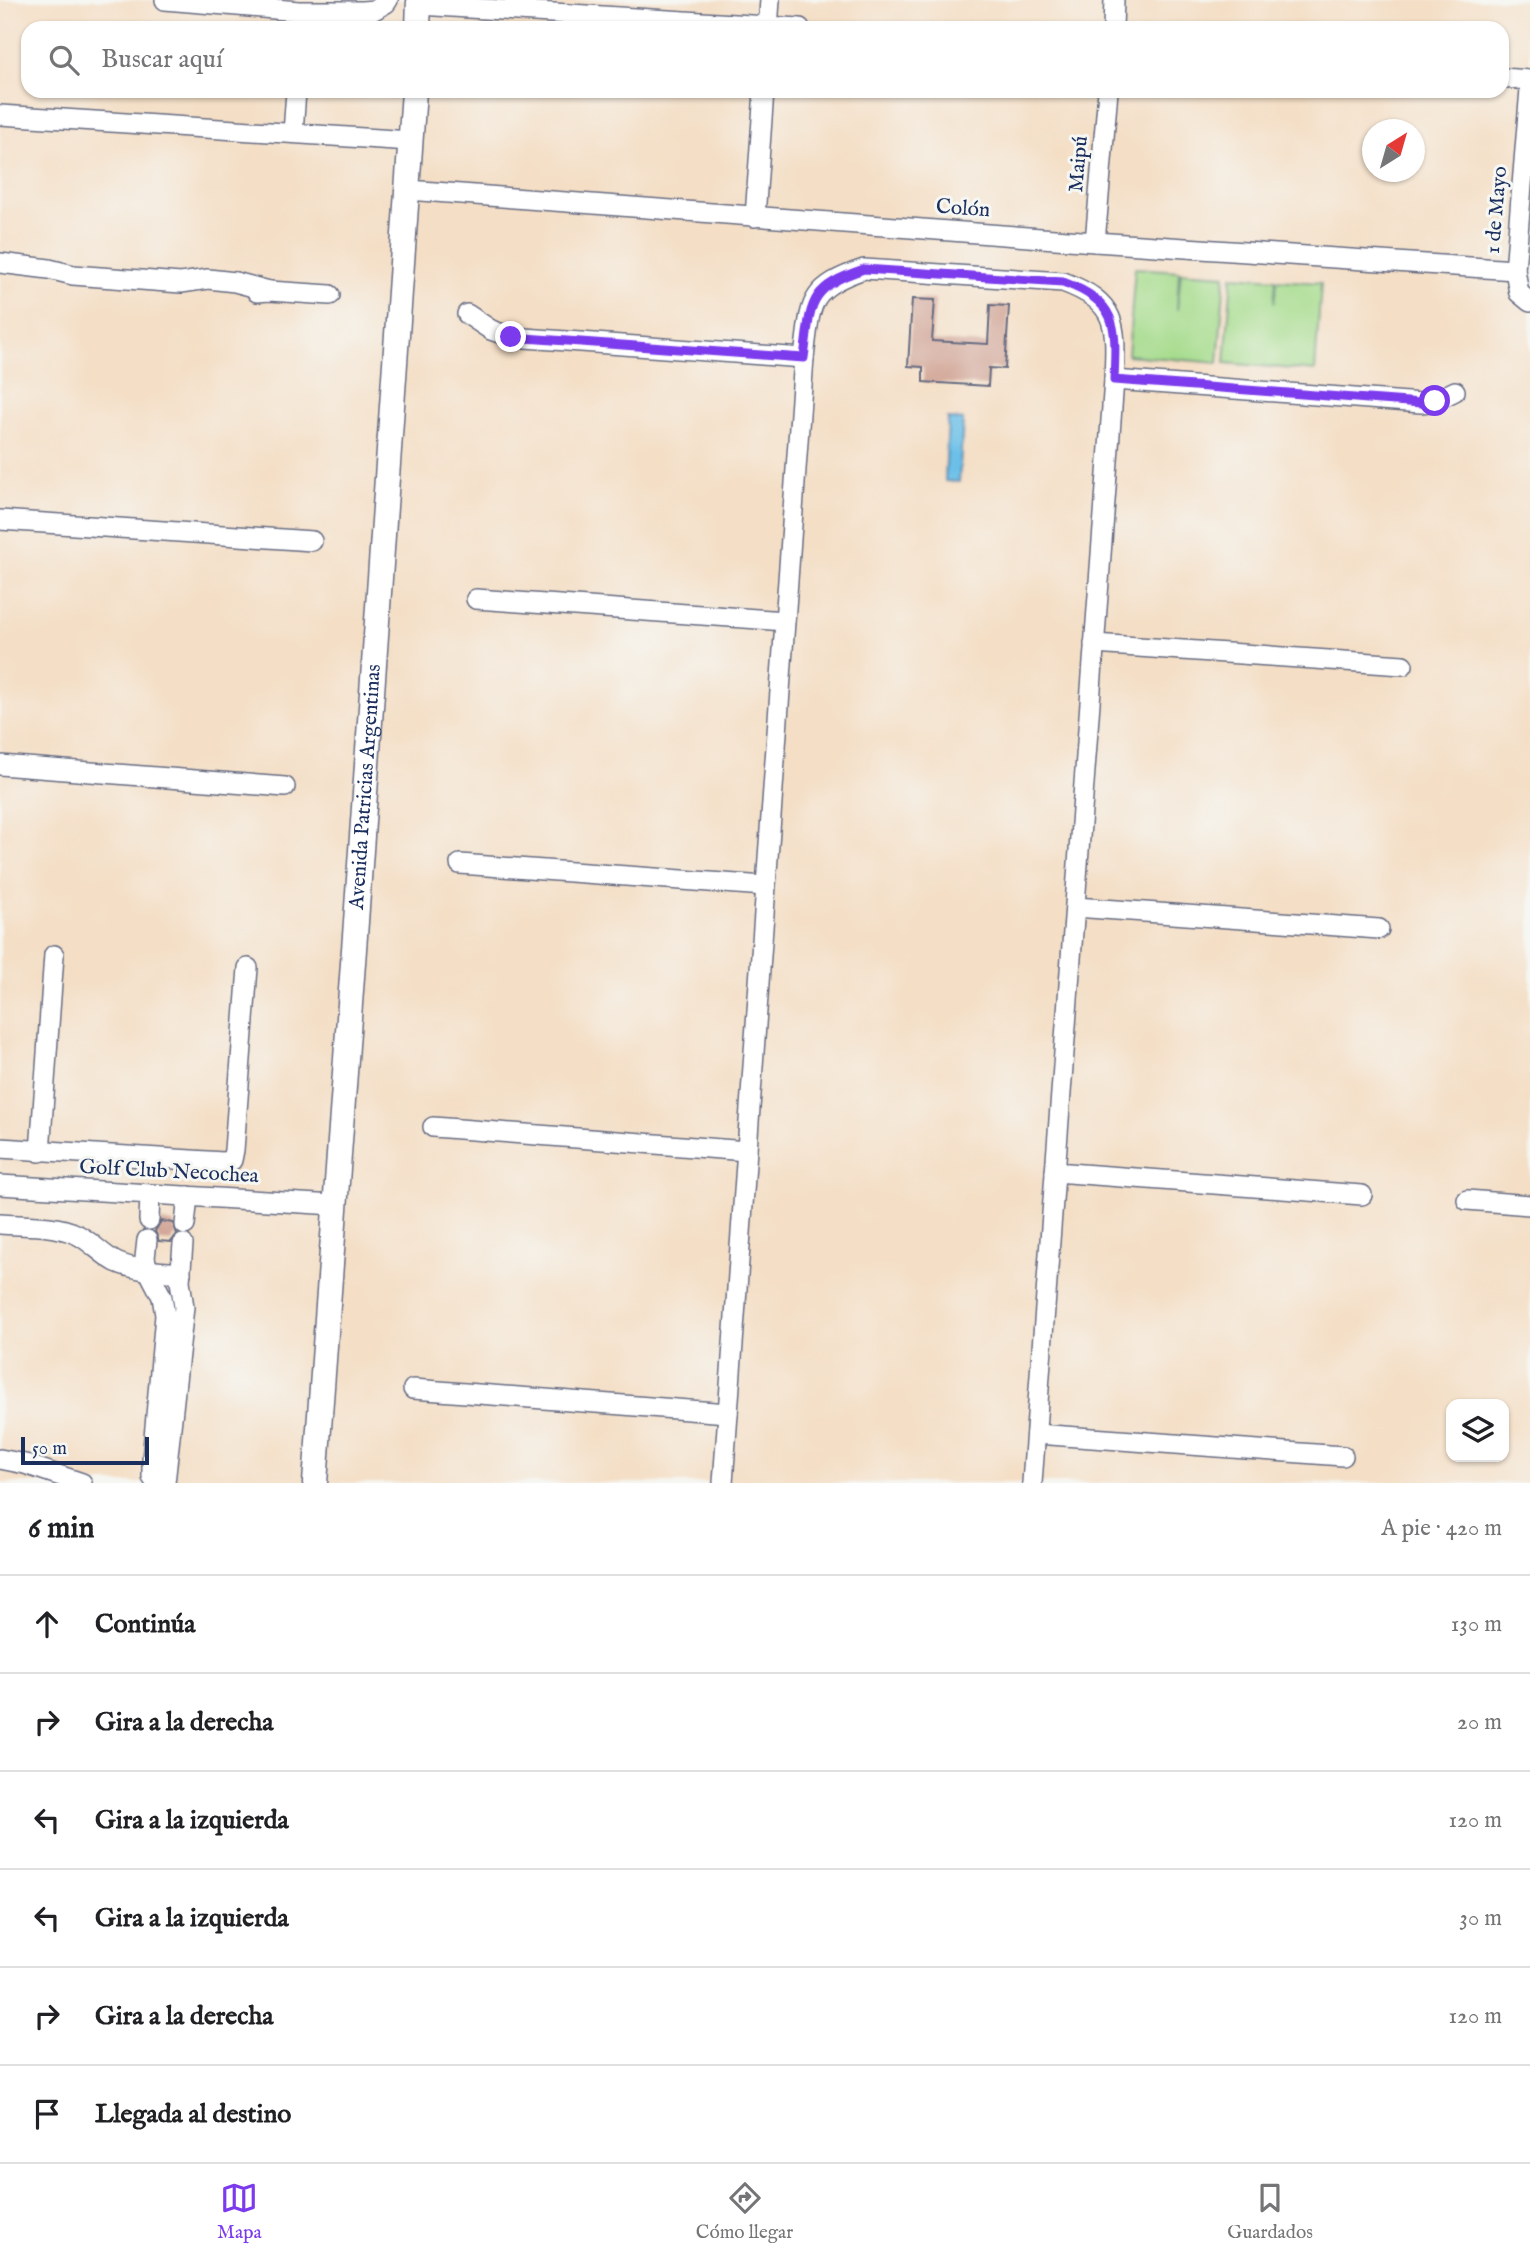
<!DOCTYPE html>
<html lang="es">
<head>
<meta charset="utf-8">
<style>
  body { margin:0; font-family:"IM FELL English",serif; background:#f2f2f2; color:#202124 }
  .controls { position:absolute; right:21px; bottom:21px; display:grid; overflow:hidden; border-radius:14px; box-shadow:0 2px 5px #0004 }
  .controls button { width:63px; height:63px; display:grid; place-items:center; padding:0; border:0; border-bottom:2px solid #e0e0e0; background:#fff; color:#202124; font:35px sans-serif }
  .compass { position:absolute; left:1362px; top:119px; width:63px; height:63px; border-radius:50%; background:#fff; box-shadow:0 2px 5px #0004; rotate:37deg }
  .scale { position:absolute; left:21px; bottom:18px; width:128px; box-sizing:border-box; padding-left:7px; border:4px solid #1b2f5e; border-top:0; font-size:19px; line-height:24px; white-space:nowrap; color:#1b2f5e; -webkit-text-stroke:5px #f6f6f2; paint-order:stroke }
  .stop { position:absolute; width:21px; height:21px; margin:-16px; border:5px solid #7c3aed; border-radius:50%; background:#fff }
  .stop.end { background:#7c3aed; border-color:#fff; box-shadow:0 2px 7px #0008 }
  .list { margin:0; padding:0; list-style:none }
  h2 { display:flex; justify-content:space-between; align-items:center; height:91px; margin:0; padding:0 28px; font-size:30px }
  h2 small { font-size:23px; font-weight:400; color:#757577 }
  .list li { display:grid; grid-template-columns:46px 1fr auto; gap:21px; align-items:center; box-sizing:border-box; height:98px; padding:0 28px; border-top:2px solid #e0e0e0 }
  .list b { display:block; font-size:26px; white-space:nowrap }
  .list em { font-size:23px; font-style:normal; color:#757577 }
  .icon { flex:none; width:38px; height:38px; fill:none; stroke:currentColor; stroke-width:2; stroke-linecap:round; stroke-linejoin:round }
  .map { position:relative; flex:none; width:1530px; height:1483px; overflow:hidden }
  .search { position:absolute; background:#fff; box-shadow:0 2px 5px #0004; left:21px; right:21px; top:21px; height:77px; display:flex; align-items:center; gap:18px; box-sizing:border-box; padding:0 24px; border-radius:21px; color:#757577; font-size:26px }
  .sheet { height:679px; background:#fff }
  nav { display:flex; justify-content:space-around; align-items:center; box-sizing:border-box; height:98px; border-top:2px solid #e0e0e0; background:#fff; font-size:19px; color:#757577 }
  nav a { display:grid; justify-items:center; gap:4px }
  nav .on { color:#7c3aed }
  .map>svg:first-child { display:block }
  .green { fill:#a5db8b; stroke:#608574; stroke-width:2 }
  .water { fill:#6cc0e8; stroke:#4478a3; stroke-width:2 }
  .building { fill:#cf9f8f }
  .lines { fill:none; stroke-linecap:round; stroke-linejoin:round }
  .minor-casing { stroke:#676c82; stroke-width:22 }
  .tertiary-casing { stroke:#676c82; stroke-width:27 }
  .minor { stroke:#fff; stroke-width:19 }
  .tertiary { stroke:#fff; stroke-width:24 }
  .route { stroke:#7c3aed; stroke-width:9 }
  .labels { text-anchor:middle; dominant-baseline:central; stroke-width:6; stroke-linejoin:round; paint-order:stroke }
  .street-label { font-size:21px; fill:#1b2f5e; stroke:#f6f6f2 }
</style>
</head>
<body>
<div class="map">
<svg width="1530" height="1483" viewBox="0 0 1530 1483">
  <rect width="100%" height="100%" fill="#f6f6f2"/>
  <filter id="ink" filterUnits="userSpaceOnUse"><feTurbulence type="fractalNoise" baseFrequency=".0143" numOctaves="2"/><feDisplacementMap in="SourceGraphic" scale="14" xChannelSelector="R" yChannelSelector="G"/><feConvolveMatrix kernelMatrix="1 2 1 2 8 2 1 2 1" color-interpolation-filters="sRGB"/></filter>
  <filter id="wash" filterUnits="userSpaceOnUse"><feTurbulence type="fractalNoise" baseFrequency=".00686" numOctaves="4" result="noise"/><feDisplacementMap in="SourceGraphic" scale="28" xChannelSelector="R" yChannelSelector="G"/><feGaussianBlur stdDeviation="1.57" result="paint"/><feColorMatrix in="noise" values="0 0 0 0 0 0 0 0 0 0 0 0 0 0 0 0 0 1.4 0 .05"/><feComposite in="paint" operator="in"/></filter>
  <g filter="url(#wash)">
    <rect width="100%" height="100%" fill="#f4dec5"/>
    <g class="green">
      <path d="M1135,268L1179,271L1177,310L1181,272L1225,275L1218,363L1128,355Z"/>
      <path d="M1232,276L1276,279L1274,303L1277,280L1321,283L1315,371L1225,363Z"/>
    </g>
    <path class="water" d="M948,419L963,420L959,482L945,481Z"/>
    <g id="blocks">
      <g class="building">
        <path d="M912,299L935,300L932,341L988,344L990,305L1009,306L1005,369L989,368L988,386L923,382V367L908,366Z"/>
        <path d="M161,1221L173,1223L177,1234L171,1242L159,1241L155,1231Z"/>
      </g>
    </g>
  </g>
  <g filter="url(#ink)">
    <use href="#blocks" fill-opacity="0" stroke="#676c82" stroke-width="2"/>
    <g class="lines">
      <g class="minor-casing">
        <g id="minor">
          <path d="M165,0L299,11H362L374,10L386,3L388,0"/>
          <path d="M419,5L800,28"/>
          <path d="M768,28L770,0"/>
          <path d="M1113,28L1114,0"/>
          <path d="M1502,78L1530,80"/>
          <path d="M1530,89L1515,270L1519,293L1530,302"/>
          <path d="M0,115L411,141"/>
          <path d="M293,133L296,91"/>
          <path d="M408,190L1095,242L1515,270"/>
          <path d="M755,217L764,91"/>
          <path d="M1095,242L1108,91"/>
          <path d="M0,263L49,269L73,275L181,283L208,279L235,282L269,291"/>
          <path d="M257,292L269,291L330,295"/>
          <path d="M467,314L491,330L511,337L804,358"/>
          <path d="M1114,380L1421,403L1435,401L1455,391"/>
          <path d="M0,520L312,541"/>
          <path d="M476,599L785,621"/>
          <path d="M1094,644L1403,665"/>
          <path d="M0,765L285,787"/>
          <path d="M460,864L765,886"/>
          <path d="M1075,907L1379,929"/>
          <path d="M433,1127L747,1151"/>
          <path d="M0,1148L223,1162L232,1160L234,1150L248,968"/>
          <path d="M40,1152L54,955"/>
          <path d="M1055,1172L1362,1195"/>
          <path d="M0,1185L335,1205"/>
          <path d="M1467,1200L1530,1205"/>
          <path d="M149,1220L150,1194"/>
          <path d="M0,1224C24,1226 54,1224 76,1234C91,1241 101,1254 116,1262C136,1271 159,1271 181,1273"/>
          <path d="M185,1225L188,1196"/>
          <path d="M147,1240L145,1258L148,1270L162,1297L165,1315L152,1460V1477L156,1483"/>
          <path d="M413,1389L728,1413"/>
          <path d="M1036,1434L1343,1456"/>
          <path d="M0,1459L25,1464L82,1483"/>
          <path d="M165,1483L184,1307L180,1281L183,1244"/>
          <path d="M723,1483L804,358C811,303 807,288 864,269L1063,282C1120,303 1116,327 1114,380L1032,1483"/>
        </g>
      </g>
      <g class="tertiary-casing">
        <g id="tertiary">
          <path d="M418,28L419,0"/>
          <path id="s1" d="M315,1483L356,922L414,91"/>
        </g>
      </g>
      <use href="#minor" class="minor"/>
      <use href="#tertiary" class="tertiary"/>
    </g>
  </g>
  <g class="lines" filter="url(#ink)">
    <path class="route" d="M511,337L804,358C811,303 807,288 864,269L1063,282C1120,303 1116,327 1114,380L1421,403L1435,401"/>
  </g>
  <g class="labels">
    <g class="street-label">
      <text transform="translate(1079 164) rotate(-85)">Maipú</text>
      <text transform="translate(963 209) rotate(4)">Colón</text>
      <text transform="translate(1497 210) rotate(-85)">1 de Mayo</text>
      <text stroke="none"><textPath href="#s1" startOffset="698">Avenida Patricias Argentinas</textPath></text>
      <text transform="translate(169 1172) rotate(3)">Golf Club Necochea</text>
    </g>
  </g>
</svg>
<div class="controls">
<button><svg class="icon" aria-label="layers" viewBox="0 0 24 24"><path d="M12 4l9 5-9 5-9-5zM3 14l9 5 9-5"/></svg></button>
</div>
<svg class="compass" viewBox="-18 -18 36 36"><path d="M0-13l5 13h-10z" fill="#e53935"/><path d="M0 13l5-13h-10z" fill="#757577"/></svg>
<div class="scale">50 m</div>
<div class="stop" style="left:1435px;top:401px"></div>
<div class="stop end" style="left:511px;top:337px"></div>
<div class="search"><svg class="icon" aria-label="search" viewBox="0 0 24 24"><circle cx="10" cy="10" r="6"/><path d="M15 15l6 6"/></svg>Buscar aquí</div>
</div>
<section class="sheet">
<h2>6 min<small>A pie · 420 m</small></h2>
<ul class="list">
<li><svg class="icon" aria-label="ahead" viewBox="0 0 24 24"><path d="M12 20V5M6 11l6-6 6 6"/></svg><div><b>Continúa</b></div><em>130 m</em></li>
<li><svg class="icon" aria-label="right" viewBox="0 0 24 24"><path d="M7 20v-9h11M14 6l5 5-5 5"/></svg><div><b>Gira a la derecha</b></div><em>20 m</em></li>
<li><svg class="icon" aria-label="left" viewBox="0 0 24 24"><path d="M17 20v-9H6M10 6l-5 5 5 5"/></svg><div><b>Gira a la izquierda</b></div><em>120 m</em></li>
<li><svg class="icon" aria-label="left" viewBox="0 0 24 24"><path d="M17 20v-9H6M10 6l-5 5 5 5"/></svg><div><b>Gira a la izquierda</b></div><em>30 m</em></li>
<li><svg class="icon" aria-label="right" viewBox="0 0 24 24"><path d="M7 20v-9h11M14 6l5 5-5 5"/></svg><div><b>Gira a la derecha</b></div><em>120 m</em></li>
<li><svg class="icon" aria-label="arrive" viewBox="0 0 24 24"><path d="M6 21V4h12l-3 4 3 4H6"/></svg><div><b>Llegada al destino</b></div></li>
</ul>
</section>
<nav>
<a class="on"><svg class="icon" aria-label="map" viewBox="0 0 24 24"><path d="M3 6l6-2 6 2 6-2v14l-6 2-6-2-6 2zM9 4v14M15 6v14"/></svg>Mapa</a>
<a><svg class="icon" aria-label="directions" viewBox="0 0 24 24"><path d="M12 3l9 9-9 9-9-9zM9 14v-3h6M13 9l2 2-2 2"/></svg>Cómo llegar</a>
<a><svg class="icon" aria-label="saved" viewBox="0 0 24 24"><path d="M7 4h10v16l-5-4-5 4z"/></svg>Guardados</a>
</nav>
</body>
</html>
